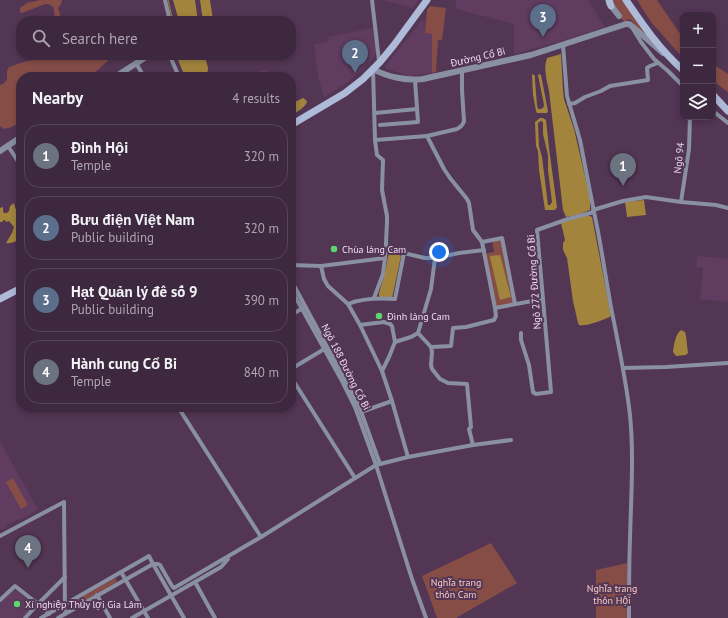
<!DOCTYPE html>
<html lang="en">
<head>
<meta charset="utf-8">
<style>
  body { margin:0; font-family:"PT Sans",sans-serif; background:#453046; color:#f1f3f6 }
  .controls { position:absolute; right:12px; top:12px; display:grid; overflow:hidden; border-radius:8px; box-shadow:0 2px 6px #0003 }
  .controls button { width:36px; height:36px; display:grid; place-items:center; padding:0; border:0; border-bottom:1px solid #574459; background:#3e283f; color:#f1f3f6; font:20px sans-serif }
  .you { position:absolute; left:439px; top:252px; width:14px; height:14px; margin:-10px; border:3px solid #fff; border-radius:50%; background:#1a73e8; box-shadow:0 0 0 6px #1a73e833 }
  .badge { display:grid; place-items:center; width:26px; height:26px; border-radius:50%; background:#bca0f2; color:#fff; font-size:13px; font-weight:700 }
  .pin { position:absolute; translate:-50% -33px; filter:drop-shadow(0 1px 2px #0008) }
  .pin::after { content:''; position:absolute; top:21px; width:14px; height:12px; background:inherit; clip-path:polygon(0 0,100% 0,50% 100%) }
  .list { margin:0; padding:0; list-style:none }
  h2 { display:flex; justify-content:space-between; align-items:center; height:52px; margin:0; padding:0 16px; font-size:17px }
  h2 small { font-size:13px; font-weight:400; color:#ada6b0 }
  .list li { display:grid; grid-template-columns:26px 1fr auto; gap:12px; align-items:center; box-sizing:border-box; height:64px; margin:0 8px 8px; padding:0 8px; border:1px solid #574459; border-radius:16px }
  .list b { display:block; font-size:15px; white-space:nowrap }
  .list p { margin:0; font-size:13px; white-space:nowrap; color:#ada6b0 }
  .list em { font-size:13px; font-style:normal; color:#ada6b0 }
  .icon { flex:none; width:22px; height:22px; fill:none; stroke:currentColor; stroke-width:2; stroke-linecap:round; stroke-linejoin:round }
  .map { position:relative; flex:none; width:728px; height:618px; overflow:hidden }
  .search { position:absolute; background:#3e283f; box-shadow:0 2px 6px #0003; left:16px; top:16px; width:280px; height:44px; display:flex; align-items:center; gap:10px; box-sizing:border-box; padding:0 14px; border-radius:16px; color:#ada6b0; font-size:15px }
  .panel { position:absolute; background:#3e283f; box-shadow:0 2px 6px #0003; left:16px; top:72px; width:280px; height:340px; border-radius:16px }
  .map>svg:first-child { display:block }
  .built { fill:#603c60 }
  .green { fill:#864d47 }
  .water { fill:#a2843d; fill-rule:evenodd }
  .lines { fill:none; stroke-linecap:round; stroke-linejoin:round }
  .stream { stroke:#a2843d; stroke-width:1 }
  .minor { stroke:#8890a2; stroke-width:4 }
  .tertiary { stroke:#8890a2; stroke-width:6 }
  .secondary { stroke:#aebbd8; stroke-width:7 }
  .poi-dot { fill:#5cd56d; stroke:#533554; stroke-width:1.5 }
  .labels { text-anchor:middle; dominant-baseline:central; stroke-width:4; stroke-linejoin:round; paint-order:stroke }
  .street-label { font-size:10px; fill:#f0ddf0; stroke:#533554 }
  .poi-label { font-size:10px; fill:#f0ddf0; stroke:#533554; text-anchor:start }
  .park-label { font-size:10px; fill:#f6cac4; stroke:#533554 }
</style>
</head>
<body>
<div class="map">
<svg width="728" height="618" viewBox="0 0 728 618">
  <rect width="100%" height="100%" fill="#533554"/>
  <g class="built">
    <path d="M383,0H418L413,8Z"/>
    <path d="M456,0H588L605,27L558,42L514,54V24L456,9Z"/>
    <path d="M422,20L426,22L425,32L432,33V73L409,76L384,68Z"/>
    <path d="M373,28L376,51L373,59L361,71L351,79L336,90L324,97L318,77L314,44L329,41L328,37Z"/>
    <path d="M268,69L269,77H240Z"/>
    <path d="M697,256L728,259V302L700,299L703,268L696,267Z"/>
    <path d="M0,441L38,510L22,519H19L8,524L7,527L0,530Z"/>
    <path d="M14,589L18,590L35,605L23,618H0V603Z"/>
  </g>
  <g class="green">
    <path d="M40,0H62L61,4L58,8L60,14L61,21H56C53,13 57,4 45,4L22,13L20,12V8L27,3Z"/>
    <path d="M611,0H625L654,41L640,30L631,20L629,19L624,22L615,8Z"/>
    <path d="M637,0H657L683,38V58L651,22Z"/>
    <path d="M430,6L446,8L442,40H438L436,72L432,73V34L425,33L427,10Z"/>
    <path d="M54,55H73L75,57L76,55H114L90,77H21V121L12,127L4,129L0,126V85L3,84L7,80V71L9,67L24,62Z"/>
    <path d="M713,64L728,74V92L713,81Z"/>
    <path d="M502,238L515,304L495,308L484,254L494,252L492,240Z"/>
    <path d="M13,478L28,505L21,509L6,482Z"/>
    <path d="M491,543L517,583L456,618H437L422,576Z"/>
    <path d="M627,563L628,618H596V570Z"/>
    <path d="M115,578L117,582L75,606L73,602Z"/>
  </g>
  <g class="water">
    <path d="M173,0H195L198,21H179Z"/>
    <path d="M200,0H210L213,20L203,21Z"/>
    <path d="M561,54L563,90L564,99L574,129L590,198V210L577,215L566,217L563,210L549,91C547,81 543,68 547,58Z"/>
    <path d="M176,55H195L199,58L206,59C206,62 208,66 208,69C208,78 192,77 185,77Z"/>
    <path d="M533,74L535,76V80L537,105L538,109H541L543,108L544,105L538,75L539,74L541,75L548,111L547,113H537L536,111L533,95L532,75Z"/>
    <path d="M303,98L306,100L307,102C304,108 297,112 291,115V104Z"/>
    <path d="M540,118H543L546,120L549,148L557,207L555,210H545L539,170L538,151L536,146L535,122ZM541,121L543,122V134L548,155V170L552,202L550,205H548L542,157L539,146L538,123Z"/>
    <path d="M644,200L646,215L627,217L625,202Z"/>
    <path d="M14,203L15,207L17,212L21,206V238C17,241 12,244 6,243L12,233L14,227L9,221L6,222L5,220H4L2,222H0V208L3,207V211L4,213H7L9,211L10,206Z"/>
    <path d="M587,215L592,217L611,316C604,320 585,327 579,325L578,323L573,301L567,258L563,250V243L565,240L561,223L565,221Z"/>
    <path d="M392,252L399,254L401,256L393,294L392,297H380L379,296V293L385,273L388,256Z"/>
    <path d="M500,255L511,297L500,300L490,257V256Z"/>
    <path d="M681,330L685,332L686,336L688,353L686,355L676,356L673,352C674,345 675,335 681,330Z"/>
  </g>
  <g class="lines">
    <path class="stream" d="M168,0L173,21"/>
    <g class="minor">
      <path d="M165,0L170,21"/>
      <path d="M372,0L379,61"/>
      <path d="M633,29L641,42L654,59L668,71L683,86"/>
      <path d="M170,56L179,77"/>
      <path d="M136,63L144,77"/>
      <path d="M373,69L375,140L377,155L383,160L382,190L387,216V222L386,243V249L425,258H435L431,289L418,333L431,347L432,352L431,365L432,369L440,379L448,383L467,384L471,427L469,429L473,445"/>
      <path d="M462,71V90L464,121C463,125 461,127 457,129L427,136L444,169L450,178L467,199L469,203L473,230L482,242L495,308L543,299"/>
      <path d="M569,104L575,103L585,97L601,91L610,86L648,80L647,68L650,66L658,63"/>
      <path d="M713,111L728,123"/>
      <path d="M375,113L417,109"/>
      <path d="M380,125L418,122L415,80"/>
      <path d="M375,140L427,136"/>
      <path d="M8,146L21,166"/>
      <path d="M681,202L686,169L689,149L690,117H691"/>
      <path d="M593,210L623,201L646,197L681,202L716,205L728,208"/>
      <path d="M594,212C601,243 605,275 611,307C618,343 626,379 630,415C634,456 631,498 630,539C629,565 629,592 629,618"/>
      <path d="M482,242L502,238L515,304"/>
      <path d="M435,258L459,253L484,250"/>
      <path d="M291,265L321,266L324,279L328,286L348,304L360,325L382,371L392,401L408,457"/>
      <path d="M321,266L385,258"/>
      <path d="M291,280L359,406L380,464"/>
      <path d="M291,289L342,381L355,407L376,465L412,579L426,618"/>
      <path d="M374,298L383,274L386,249"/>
      <path d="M348,304C363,298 379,298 395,299L404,253"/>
      <path d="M291,315L303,308"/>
      <path d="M360,325L384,322L390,324L392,326L395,342L389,357L382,371"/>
      <path d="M521,333V340L529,365L533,392L536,394L551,392L537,230L568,219L594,212L580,140L567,96L563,45"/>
      <path d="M395,342L411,337L418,333"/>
      <path d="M431,347L451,346L453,328L466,327L494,320L496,316L495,308"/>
      <path d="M623,368L666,367L728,363"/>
      <path d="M291,369L326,348"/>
      <path d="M291,377L355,478"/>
      <path d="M361,412L392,401"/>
      <path d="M0,536L64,502L65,614"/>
      <path d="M261,537L376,465L408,457L473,445L511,440"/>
      <path d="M153,564H158L160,565L172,586L174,588L261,537L178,407"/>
      <path d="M153,564L184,618"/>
      <path d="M121,572L148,618"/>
      <path d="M195,582L215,618"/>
      <path d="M97,595L110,618"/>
      <path d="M0,600L15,586L38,604L65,577"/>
      <path d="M39,603L49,614"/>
      <path d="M25,618L38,604"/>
      <path d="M41,618L149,556L153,564L58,618"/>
      <path d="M132,618L221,567L228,559"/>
    </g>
    <g class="tertiary">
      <path d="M609,3L619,16"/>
      <path d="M373,69C387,77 407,81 423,79L531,55L626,24H629L633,27L663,53"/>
      <path d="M115,77L149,55"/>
      <path d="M0,151L21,137"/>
    </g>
    <g class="secondary">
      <path d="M609,0L611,6"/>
      <path d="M626,0C643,25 660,50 683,70"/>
      <path d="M713,95L728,111"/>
      <path d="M291,125L345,93L363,79L380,62L394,45L427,0"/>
      <path d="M0,299L21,288"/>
    </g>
  </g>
  <g class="poi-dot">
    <circle cx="334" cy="249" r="4"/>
    <circle cx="379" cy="316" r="4"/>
    <circle cx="17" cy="604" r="4"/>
  </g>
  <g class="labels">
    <g class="street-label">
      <text transform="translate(478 57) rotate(-13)">Đường Cổ Bi</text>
      <text transform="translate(679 158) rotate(-84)">Ngõ 94</text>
      <text transform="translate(534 282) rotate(-94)">Ngõ 272 Đường Cổ Bi</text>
      <text transform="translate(346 367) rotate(63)">Ngõ 188 Đường Cổ Bi</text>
    </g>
    <g class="poi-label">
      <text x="342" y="249">Chùa làng Cam</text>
      <text x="387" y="316">Đình làng Cam</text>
      <text x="25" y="604">Xí nghiệp Thủy lợi Gia Lâm</text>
    </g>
    <g class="park-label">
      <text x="456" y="582">Nghĩa trang<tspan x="456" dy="12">thôn Cam</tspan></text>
      <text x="612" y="588">Nghĩa trang<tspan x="612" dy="12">thôn Hội</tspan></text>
    </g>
  </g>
</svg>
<div class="controls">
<button>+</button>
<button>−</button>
<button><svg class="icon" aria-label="layers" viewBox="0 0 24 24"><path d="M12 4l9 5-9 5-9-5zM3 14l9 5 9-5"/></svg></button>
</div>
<div class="you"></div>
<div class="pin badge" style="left:623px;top:186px;background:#6b7280">1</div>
<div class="pin badge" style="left:355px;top:73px;background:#5c6f8a">2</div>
<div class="pin badge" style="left:543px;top:37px;background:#5c6f8a">3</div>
<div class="pin badge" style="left:28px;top:568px;background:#6b7280">4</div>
<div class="search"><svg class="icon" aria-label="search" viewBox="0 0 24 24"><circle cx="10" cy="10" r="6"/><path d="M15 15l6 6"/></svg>Search here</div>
<section class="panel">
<h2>Nearby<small>4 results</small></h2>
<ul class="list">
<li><span class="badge" style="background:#6b7280">1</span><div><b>Đình Hội</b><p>Temple</p></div><em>320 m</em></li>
<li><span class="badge" style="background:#5c6f8a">2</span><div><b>Bưu điện Việt Nam</b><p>Public building</p></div><em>320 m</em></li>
<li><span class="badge" style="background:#5c6f8a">3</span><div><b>Hạt Quản lý đê số 9</b><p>Public building</p></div><em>390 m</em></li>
<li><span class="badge" style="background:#6b7280">4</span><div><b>Hành cung Cổ Bi</b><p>Temple</p></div><em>840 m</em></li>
</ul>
</section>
</div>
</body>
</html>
